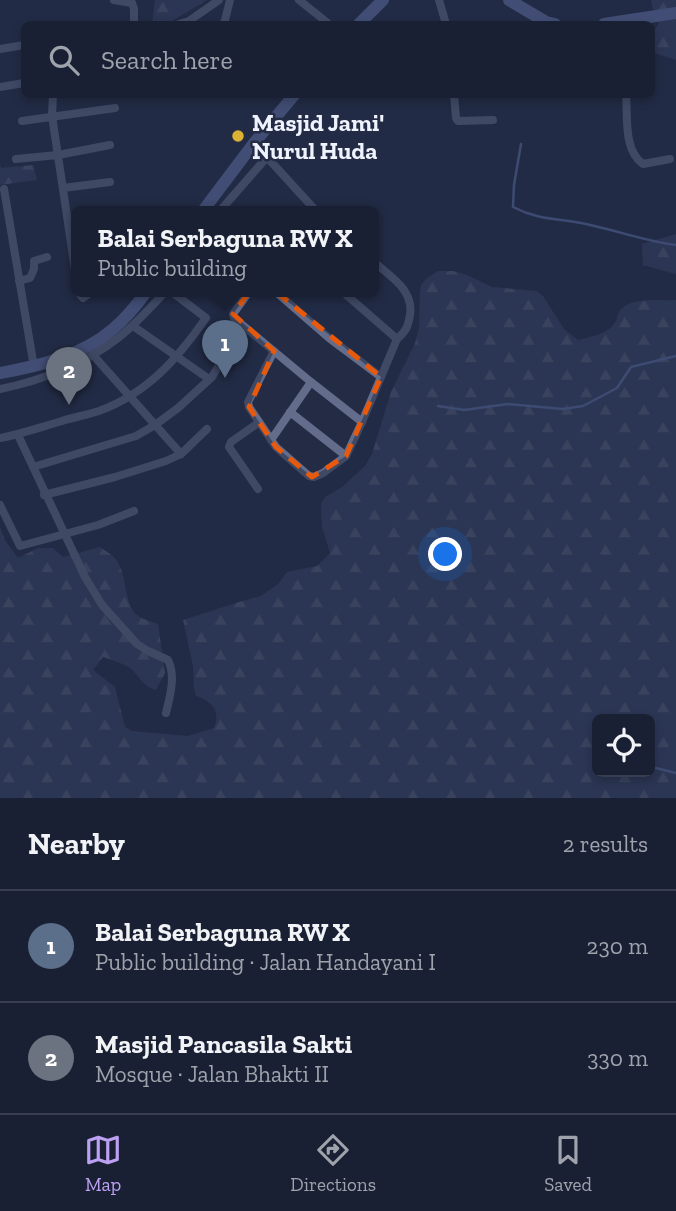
<!DOCTYPE html>
<html lang="en">
<head>
<meta charset="utf-8">
<style>
  body { margin:0; font-family:"Zilla Slab",serif; background:#272d40; color:#f1f3f6 }
  .controls { position:absolute; right:21px; bottom:21px; display:grid; overflow:hidden; border-radius:10px; box-shadow:0 4px 10px #0003 }
  .controls button { width:63px; height:63px; display:grid; place-items:center; padding:0; border:0; border-bottom:2px solid #383e4f; background:#1a2034; color:#f1f3f6; font:35px sans-serif }
  .you { position:absolute; left:446px; top:555px; width:24px; height:24px; margin:-18px; border:5px solid #fff; border-radius:50%; background:#1a73e8; box-shadow:0 0 0 10px #1a73e833 }
  .badge { display:grid; place-items:center; width:46px; height:46px; border-radius:50%; background:#bca0f2; color:#fff; font-size:23px; font-weight:700 }
  .pin { position:absolute; translate:-50% -58px; filter:drop-shadow(0 2px 4px #0008) }
  .pin::after { content:''; position:absolute; top:37px; width:24px; height:21px; background:inherit; clip-path:polygon(0 0,100% 0,50% 100%) }
  .popup { position:absolute; left:71px; top:206px; width:308px; height:91px; box-sizing:border-box; display:grid; place-content:center; border-radius:10px; background:#1a2034; filter:drop-shadow(0 2px 5px #0005); font-size:23px; white-space:nowrap; color:#9fa3ac }
  .popup b { font-size:26px; color:#f1f3f6 }
  .popup::after { content:''; position:absolute; left:50%; top:100%; margin-left:-14px; border:14px solid transparent; border-top-color:#1a2034 }
  .list { margin:0; padding:0; list-style:none }
  h2 { display:flex; justify-content:space-between; align-items:center; height:91px; margin:0; padding:0 28px; font-size:30px }
  h2 small { font-size:23px; font-weight:400; color:#9fa3ac }
  .list li { display:grid; grid-template-columns:46px 1fr auto; gap:21px; align-items:center; box-sizing:border-box; height:112px; padding:0 28px; border-top:2px solid #383e4f }
  .list b { display:block; font-size:26px; white-space:nowrap }
  .list p { margin:0; font-size:23px; white-space:nowrap; color:#9fa3ac }
  .list em { font-size:23px; font-style:normal; color:#9fa3ac }
  .icon { flex:none; width:38px; height:38px; fill:none; stroke:currentColor; stroke-width:2; stroke-linecap:round; stroke-linejoin:round }
  .map { position:relative; flex:none; width:676px; height:798px; overflow:hidden }
  .search { position:absolute; background:#1a2034; box-shadow:0 4px 10px #0003; left:21px; right:21px; top:21px; height:77px; display:flex; align-items:center; gap:18px; box-sizing:border-box; padding:0 24px; border-radius:10px; color:#9fa3ac; font-size:26px }
  .sheet { height:315px; background:#1a2034 }
  nav { display:flex; justify-content:space-around; align-items:center; box-sizing:border-box; height:98px; border-top:2px solid #383e4f; background:#1a2034; font-size:19px; color:#9fa3ac }
  nav a { display:grid; justify-items:center; gap:4px }
  nav .on { color:#bca0f2 }
  .map>svg:first-child { display:block }
  .forest { fill:url(#forest-firs); fill-rule:evenodd }
  .lines { fill:none; stroke-linecap:round; stroke-linejoin:round }
  .stream { stroke:#5e72ac; stroke-width:2.5 }
  .street { stroke:#636d8b; stroke-width:8 }
  .secondary { stroke:#6677ae; stroke-width:12 }
  .marked { fill:none; stroke:#e8590c; stroke-width:5; stroke-dasharray:14 9; stroke-linejoin:round }
  .poi-dot { fill:#dbb233; stroke:#232b45; stroke-width:2.5 }
  .labels { text-anchor:middle; dominant-baseline:central; stroke-width:5; stroke-linejoin:round; paint-order:stroke }
  .poi-label { font-size:24px; font-weight:bold; fill:#eff3fe; stroke:#232b45; text-anchor:start }
</style>
</head>
<body>
<div class="map">
<svg width="676" height="798" viewBox="0 0 676 798">
  <defs>
    <pattern id="forest-firs" width="22" height="20" patternUnits="userSpaceOnUse" patternTransform="scale(1.75)"><rect width="22" height="20" fill="#374366"/><path d="M5 1l3.5 6h-7zM16 11l3.5 6h-7z" fill="#545f7d"/></pattern>
  </defs>
  <rect width="100%" height="100%" fill="#232b45"/>
  <g class="forest">
    <path d="M155,0H207L172,21L152,24Z"/>
    <path d="M651,0H676V60L652,52V34L659,23L654,14Z"/>
    <path d="M0,164L1,168L33,165L37,180L0,185Z"/>
    <path d="M676,234V274L643,265L642,244Z"/>
    <path d="M438,271H453L467,275L492,287L537,291L543,296L564,329L578,340C590,337 607,334 614,324C618,320 616,314 621,309C634,297 660,301 676,300V798H0V527L5,540L18,558L38,548H53L63,557L100,547C104,550 110,553 114,557C128,572 123,604 137,615C143,620 151,621 158,624L165,673L156,690C142,686 140,676 130,668C122,663 112,660 103,657L93,670L115,687L125,727L132,731L188,736L214,728C221,711 212,701 196,696L194,688L193,666L183,620L239,602L261,596L278,584L287,572L317,566L330,553L322,527L321,504L325,497L341,488L365,466L372,454L391,392L415,343L419,328L420,292L421,285L426,279ZM597,719H650V772H597Z"/>
  </g>
  <g class="lines">
    <g class="stream">
      <path d="M521,144L514,185L513,207C540,221 558,218 586,224C615,230 648,242 676,245"/>
      <path d="M438,406L464,410L508,404L562,409L583,406L617,388L631,367L676,356"/>
      <path d="M656,768L676,773"/>
    </g>
    <g class="street">
      <path d="M114,0L132,3L134,9V24"/>
      <path d="M299,0L329,24"/>
      <path d="M439,0L446,24"/>
      <path d="M179,24L189,21L219,0"/>
      <path d="M224,24L230,0"/>
      <path d="M0,49L24,45"/>
      <path d="M0,87L24,83"/>
      <path d="M53,94L52,116L76,276"/>
      <path d="M454,94L456,118L458,121L493,120"/>
      <path d="M626,94C628,117 623,150 643,164L670,159"/>
      <path d="M22,121L115,108"/>
      <path d="M254,143L317,212"/>
      <path d="M16,159L58,155L110,145"/>
      <path d="M63,188L110,182"/>
      <path d="M4,189L34,367"/>
      <path d="M219,212L267,157"/>
      <path d="M19,281L30,278L34,269V261L47,257"/>
      <path d="M78,292L83,298L91,292"/>
      <path d="M249,292L233,314L234,318L311,382L362,422"/>
      <path d="M276,292L329,338L381,377"/>
      <path d="M343,292L397,339"/>
      <path d="M133,326L209,379"/>
      <path d="M274,351L248,402L249,407L276,447L309,476L314,477L323,473L346,456L362,422L397,339C406,331 408,327 410,315C414,290 391,277 374,262"/>
      <path d="M93,355L181,454"/>
      <path d="M0,389C41,381 86,363 118,338C136,324 150,308 165,292"/>
      <path d="M290,412L346,456"/>
      <path d="M18,435L85,577L102,605L137,644L148,651L168,660C176,676 170,696 166,713"/>
      <path d="M0,438C22,434 41,427 62,421C74,417 87,415 99,411C148,393 177,359 206,318L172,292"/>
      <path d="M271,440L311,382"/>
      <path d="M33,467L136,436L155,425L178,408L212,377L234,339"/>
      <path d="M258,489L229,447L231,442L258,423"/>
      <path d="M44,495L115,477L166,461L181,454L207,429"/>
      <path d="M0,505L20,546L98,525L134,511"/>
    </g>
    <g class="secondary">
      <path d="M509,0L546,22L555,24"/>
      <path d="M359,24L383,0"/>
      <path d="M604,24L676,13"/>
      <path d="M202,212L254,143L295,94"/>
      <path d="M0,373C39,366 82,356 113,329C125,319 136,306 146,292"/>
    </g>
  </g>
  <path d="M0 0H676V798H0ZM259,278L381,377L346,456L312,477L276,447L249,407L274,351L233,314Z" fill="#232b45" fill-opacity=".55" fill-rule="evenodd"/>
  <path class="marked" d="M259,278L381,377L346,456L312,477L276,447L249,407L274,351L233,314Z"/>
  <circle class="poi-dot" cx="238" cy="136" r="7"/>
  <g class="labels">
    <g class="poi-label">
      <text x="252" y="122">Masjid Jami'<tspan x="252" dy="28">Nurul Huda</tspan></text>
    </g>
  </g>
</svg>
<div class="controls">
<button><svg class="icon" aria-label="locate" viewBox="0 0 24 24"><circle cx="12" cy="12" r="6"/><path d="M12 2v4M12 18v4M2 12h4M18 12h4"/></svg></button>
</div>
<div class="you"></div>
<div class="pin badge" style="left:225px;top:378px;background:#5c6f8a">1</div>
<div class="popup"><b>Balai Serbaguna RW X</b>Public building</div>
<div class="pin badge" style="left:69px;top:405px;background:#6b7280">2</div>
<div class="search"><svg class="icon" aria-label="search" viewBox="0 0 24 24"><circle cx="10" cy="10" r="6"/><path d="M15 15l6 6"/></svg>Search here</div>
</div>
<section class="sheet">
<h2>Nearby<small>2 results</small></h2>
<ul class="list">
<li><span class="badge" style="background:#5c6f8a">1</span><div><b>Balai Serbaguna RW X</b><p>Public building · Jalan Handayani I</p></div><em>230 m</em></li>
<li><span class="badge" style="background:#6b7280">2</span><div><b>Masjid Pancasila Sakti</b><p>Mosque · Jalan Bhakti II</p></div><em>330 m</em></li>
</ul>
</section>
<nav>
<a class="on"><svg class="icon" aria-label="map" viewBox="0 0 24 24"><path d="M3 6l6-2 6 2 6-2v14l-6 2-6-2-6 2zM9 4v14M15 6v14"/></svg>Map</a>
<a><svg class="icon" aria-label="directions" viewBox="0 0 24 24"><path d="M12 3l9 9-9 9-9-9zM9 14v-3h6M13 9l2 2-2 2"/></svg>Directions</a>
<a><svg class="icon" aria-label="saved" viewBox="0 0 24 24"><path d="M7 4h10v16l-5-4-5 4z"/></svg>Saved</a>
</nav>
</body>
</html>
